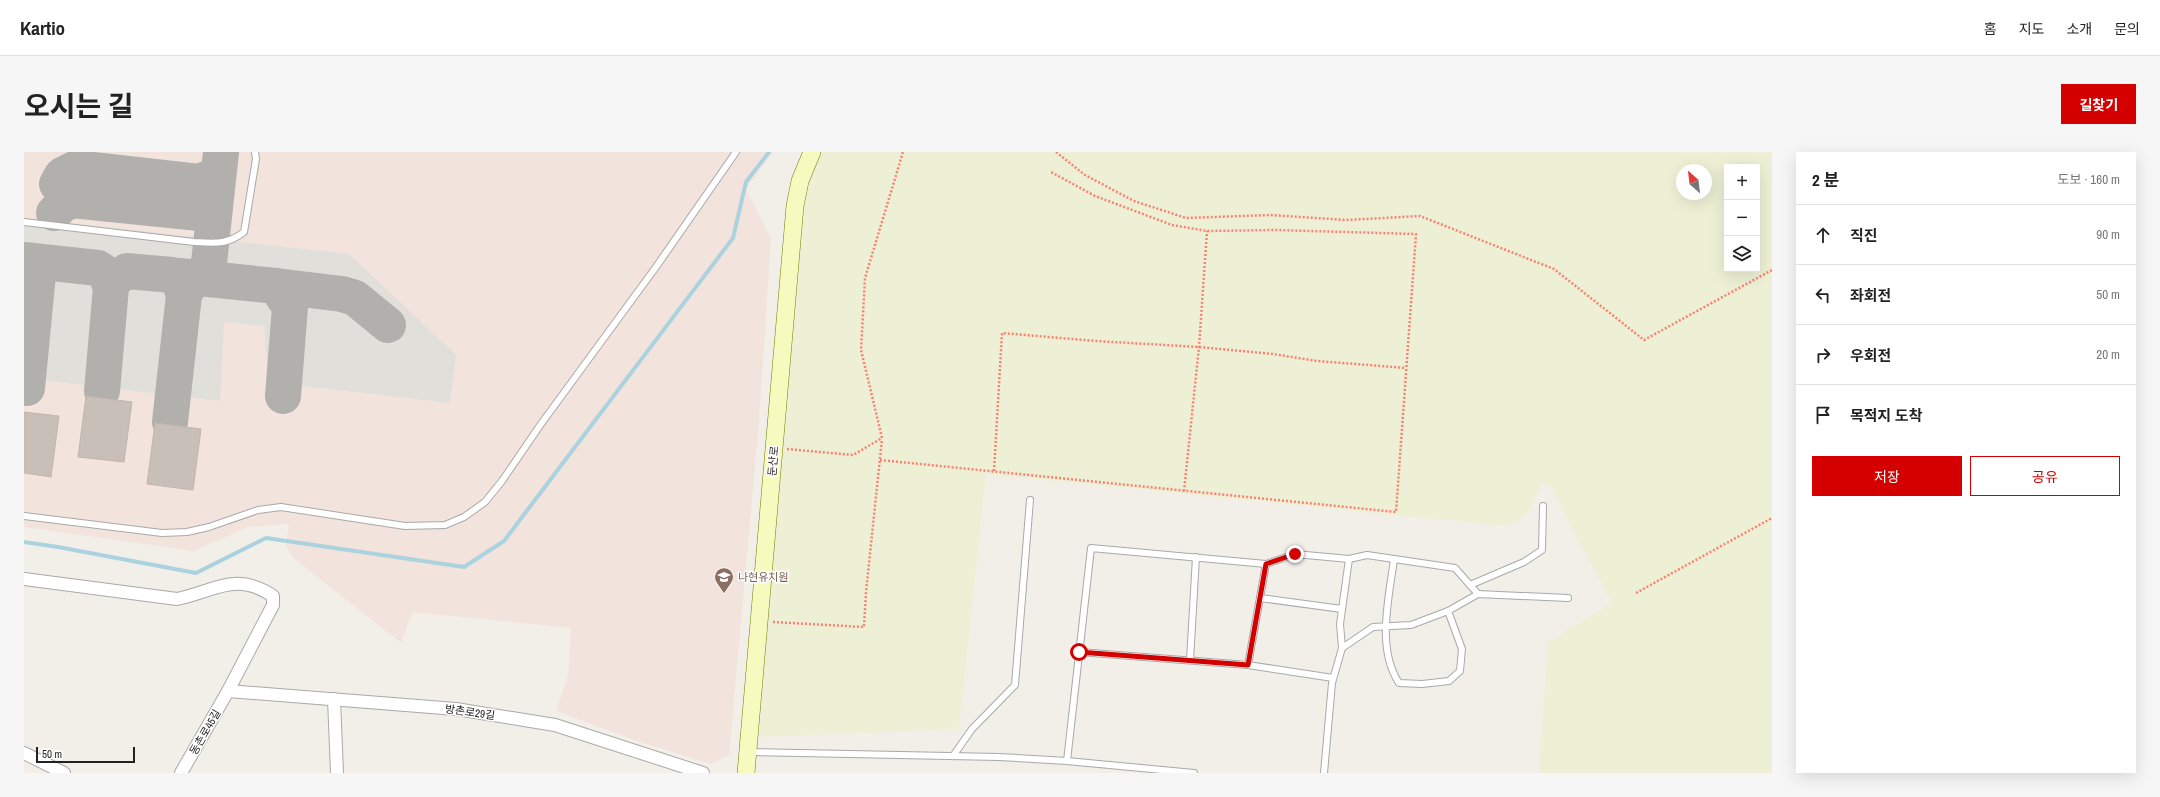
<!DOCTYPE html>
<html lang="ko">
<head>
<meta charset="utf-8">
<style>
  body { margin:0; font-family:"Archivo Narrow","Noto Sans KR",sans-serif; background:#f6f6f6; color:#222 }
  .controls { position:absolute; right:12px; top:12px; display:grid; overflow:hidden; border-radius:0px; box-shadow:0 4px 16px #0002 }
  .controls button { width:36px; height:36px; display:grid; place-items:center; padding:0; border:0; border-bottom:1px solid #e0e0e0; background:#fff; color:#222; font:20px sans-serif }
  .compass { position:absolute; left:1652px; top:12px; width:36px; height:36px; border-radius:50%; background:#fff; box-shadow:0 4px 16px #0002; rotate:332deg }
  .scale { position:absolute; left:12px; bottom:10px; width:99px; box-sizing:border-box; padding-left:4px; border:2px solid #222; border-top:0; font-size:11px; line-height:14px; white-space:nowrap; color:#222; -webkit-text-stroke:3px #fff; paint-order:stroke }
  .stop { position:absolute; width:12px; height:12px; margin:-9px; border:3px solid #d40000; border-radius:50%; background:#fff }
  .stop.end { background:#d40000; border-color:#fff; box-shadow:0 1px 4px #0008 }
  .list { margin:0; padding:0; list-style:none }
  h2 { display:flex; justify-content:space-between; align-items:center; height:52px; margin:0; padding:0 16px; font-size:17px }
  h2 small { font-size:13px; font-weight:400; color:#767676 }
  .list li { display:grid; grid-template-columns:26px 1fr auto; gap:12px; align-items:center; box-sizing:border-box; height:60px; padding:0 16px; border-top:1px solid #e0e0e0 }
  .list b { display:block; font-size:15px; white-space:nowrap }
  .list em { font-size:13px; font-style:normal; color:#767676 }
  .actions { display:flex; gap:8px; padding:12px 16px }
  .actions a { flex:1; padding:9px 0; border:1px solid #d40000; border-radius:0px; text-align:center; font-size:14px; color:#d40000 }
  .actions .main { background:#d40000; color:#fff }
  .icon { flex:none; width:22px; height:22px; fill:none; stroke:currentColor; stroke-width:2; stroke-linecap:round; stroke-linejoin:round }
  .map { position:relative; flex:none; width:1748px; height:621px; overflow:hidden; border-radius:0px }
  header { display:flex; align-items:center; gap:24px; box-sizing:border-box; height:56px; padding:0 20px; background:#fff; border-bottom:1px solid #e0e0e0 }
  header strong { font-size:19px }
  nav { display:flex; gap:22px; margin-inline-start:auto; font-size:14px }
  .intro { display:flex; align-items:center; justify-content:space-between; box-sizing:border-box; height:96px; padding:0 24px }
  h1 { margin:0; font-size:28px }
  .button { padding:10px 18px; border-radius:0px; background:#d40000; color:#fff; font-size:14px; font-weight:700 }
  main { display:flex; gap:24px; padding:0 24px }
  aside { flex:1; background:#fff; border-radius:0px; box-shadow:0 4px 16px #0002 }
  .map>svg:first-child { display:block }
  .military { fill:#f3e3dd }
  .airport { fill:#e1dfda }
  .farmland { fill:#eef0d5; fill-rule:evenodd }
  .lines { fill:none; stroke-linecap:round; stroke-linejoin:round }
  .stream { stroke:#aad3df; stroke-width:4 }
  .taxiway { stroke:#b1b0ac; stroke-width:36 }
  .building { fill:#c7bfb8; stroke:#c4b6ab }
  .lane-casing { stroke:#a9a9a9; stroke-width:8 }
  .street-casing { stroke:#a9a9a9; stroke-width:14 }
  .secondary-casing { stroke:#707d05; stroke-width:18 }
  .path { stroke:#fa8072; stroke-width:2.5; stroke-dasharray:2 2; stroke-linecap:butt }
  .lane { stroke:#fff; stroke-width:6 }
  .street { stroke:#fff; stroke-width:12 }
  .secondary { stroke:#f7fabf; stroke-width:17 }
  .route { stroke:#d40000; stroke-width:5 }
  .labels { text-anchor:middle; dominant-baseline:central; stroke-width:3; stroke-linejoin:round; paint-order:stroke }
  .street-label { font-size:11px; fill:#222; stroke:#fff }
  .education-label { font-size:11px; fill:#785e54; stroke:#fff; text-anchor:start }
</style>
</head>
<body>
<header>
<strong>Kartio</strong>
<nav><a>홈</a><a>지도</a><a>소개</a><a>문의</a></nav>
</header>
<div class="intro"><h1>오시는 길</h1><a class="button">길찾기</a></div>
<main>
<div class="map">
<svg width="1748" height="621" viewBox="0 0 1748 621">
  <rect width="100%" height="100%" fill="#f2efe9"/>
  <path class="military" d="M0,0H749L722,37L747,87L735,270L705,603L687,612L613,589L532,559L544,523L547,476L388,460L377,491L268,405L262,394L265,372L224,375L170,399L0,375Z"/>
  <path class="airport" d="M0,66L325,102L432,203L426,251L244,230L240,174L200,170L196,249L0,226Z"/>
  <path class="farmland" d="M796,0H1748V621H1515L1524,490L1588,451L1526,334L1517,332L1507,357L1491,372L1473,373L962,322L935,577L735,585L776,29ZM1703,15H1733V117H1703ZM1658,18H1682V42H1658Z"/>
  <g class="lines">
    <path class="stream" d="M0,390L34,395L172,421L242,386L440,415L480,389L709,86L722,30L745,0"/>
    <g class="taxiway">
      <path d="M33,32L38,23L52,16L175,30L190,24L195,17"/>
      <path d="M30,61L37,54L48,48L175,61L185,60L191,54"/>
      <path d="M0,108L74,116L81,121L87,135"/>
      <path d="M155,124L252,134L266,155L259,244"/>
      <path d="M252,134L318,142L331,146L364,173"/>
      <path d="M3,236L14,122"/>
      <path d="M78,239L87,135L91,127L103,119L148,123L155,129L160,143"/>
      <path d="M146,270L160,143C165,128 179,125 185,111L197,0"/>
    </g>
  </g>
  <g class="building">
    <path d="M62,244L108,250L100,310L54,305Z"/>
    <path d="M0,260L35,264L27,325L0,321Z"/>
    <path d="M131,271L177,277L169,338L123,332Z"/>
  </g>
  <g class="lines">
    <g class="lane-casing">
      <g id="lane">
        <path d="M0,70L170,90C191,91 203,93 220,80L232,7L231,0"/>
        <path d="M0,364L138,381L163,380L185,375L234,358L257,355L381,374L421,373L440,365L461,350L478,329L517,272L632,115L712,0"/>
        <path d="M1370,407C1365,446 1352,496 1375,531L1398,532L1425,529L1436,519L1438,497L1424,459"/>
        <path d="M1242,412L1224,513L1309,526"/>
        <path d="M1446,433L1500,410L1518,398L1519,354"/>
        <path d="M1236,446L1318,457"/>
        <path d="M1318,496L1316,472L1325,407"/>
        <path d="M1055,500L1224,513"/>
        <path d="M1166,508L1172,405"/>
        <path d="M725,600L975,605L1043,609L1170,621"/>
        <path d="M929,604L948,577L991,533L1006,348"/>
        <path d="M1043,609L1067,396L1242,412L1271,402L1325,407L1343,403L1431,416L1454,442"/>
        <path d="M1300,621L1308,531L1318,496L1349,475L1387,473L1424,459L1454,442L1544,446"/>
      </g>
    </g>
    <g class="street-casing">
      <g id="street">
        <path d="M0,427L153,447C191,439 212,419 249,444V453L204,539L157,621"/>
        <path d="M204,539L432,557L531,573L679,621"/>
        <path d="M310,547L313,621"/>
        <path d="M0,601L40,621"/>
      </g>
    </g>
    <g class="secondary-casing">
      <path id="secondary" d="M722,621L771,54L776,29L788,0"/>
    </g>
    <g class="path">
      <path d="M1032,0L1061,23L1110,49L1162,66L1246,63L1322,68L1396,64L1530,117L1620,188L1748,118"/>
      <path d="M763,297L829,303L858,286L837,198L841,126L879,0"/>
      <path d="M856,308L1372,360L1392,82L1251,78L1183,79L1148,73L1071,44L1027,20"/>
      <path d="M970,319L978,181L1072,189L1175,195L1249,202L1293,209L1382,216"/>
      <path d="M1160,339L1175,195L1183,79"/>
      <path d="M1612,441L1748,366"/>
      <path d="M749,470L840,475L842,440L858,287"/>
    </g>
    <use href="#lane" class="lane"/>
    <use href="#street" class="street"/>
    <use href="#secondary" class="secondary"/>
  </g>
  <g class="lines">
    <path class="route" d="M1055,500L1224,513L1242,412L1271,402"/>
  </g>
  <defs>
    <g id="school-pin" transform="scale(1)"><path d="M0 17L-7.5 6A9.5 9.5 0 1 1 7.5 6Z" fill="#8d6e63" stroke="#fff"/><path d="M0-5L7-2L0 1L-7-2ZM-4 1L0 2.5L4 1V4Q0 6-4 4Z" fill="#fff"/></g>
  </defs>
  <g fill-rule="evenodd">
    <use href="#school-pin" x="700" y="425"/>
  </g>
  <g class="labels">
    <g class="street-label">
      <text transform="translate(749 309) rotate(-85)">둔산로</text>
      <text transform="translate(446 560) rotate(8)">방촌로29길</text>
      <text transform="translate(181 580) rotate(-60)">동촌로45길</text>
    </g>
    <g class="education-label">
      <text x="714" y="425">나현유치원</text>
    </g>
  </g>
</svg>
<div class="controls">
<button>+</button>
<button>−</button>
<button><svg class="icon" aria-label="layers" viewBox="0 0 24 24"><path d="M12 4l9 5-9 5-9-5zM3 14l9 5 9-5"/></svg></button>
</div>
<svg class="compass" viewBox="-18 -18 36 36"><path d="M0-13l5 13h-10z" fill="#e53935"/><path d="M0 13l5-13h-10z" fill="#767676"/></svg>
<div class="scale">50 m</div>
<div class="stop" style="left:1055px;top:500px"></div>
<div class="stop end" style="left:1271px;top:402px"></div>
</div>
<aside>
<h2>2 분<small>도보 · 160 m</small></h2>
<ul class="list">
<li><svg class="icon" aria-label="ahead" viewBox="0 0 24 24"><path d="M12 20V5M6 11l6-6 6 6"/></svg><div><b>직진</b></div><em>90 m</em></li>
<li><svg class="icon" aria-label="left" viewBox="0 0 24 24"><path d="M17 20v-9H6M10 6l-5 5 5 5"/></svg><div><b>좌회전</b></div><em>50 m</em></li>
<li><svg class="icon" aria-label="right" viewBox="0 0 24 24"><path d="M7 20v-9h11M14 6l5 5-5 5"/></svg><div><b>우회전</b></div><em>20 m</em></li>
<li><svg class="icon" aria-label="arrive" viewBox="0 0 24 24"><path d="M6 21V4h12l-3 4 3 4H6"/></svg><div><b>목적지 도착</b></div></li>
</ul>
<div class="actions"><a class="main">저장</a><a>공유</a></div>
</aside>
</main>
</body>
</html>
